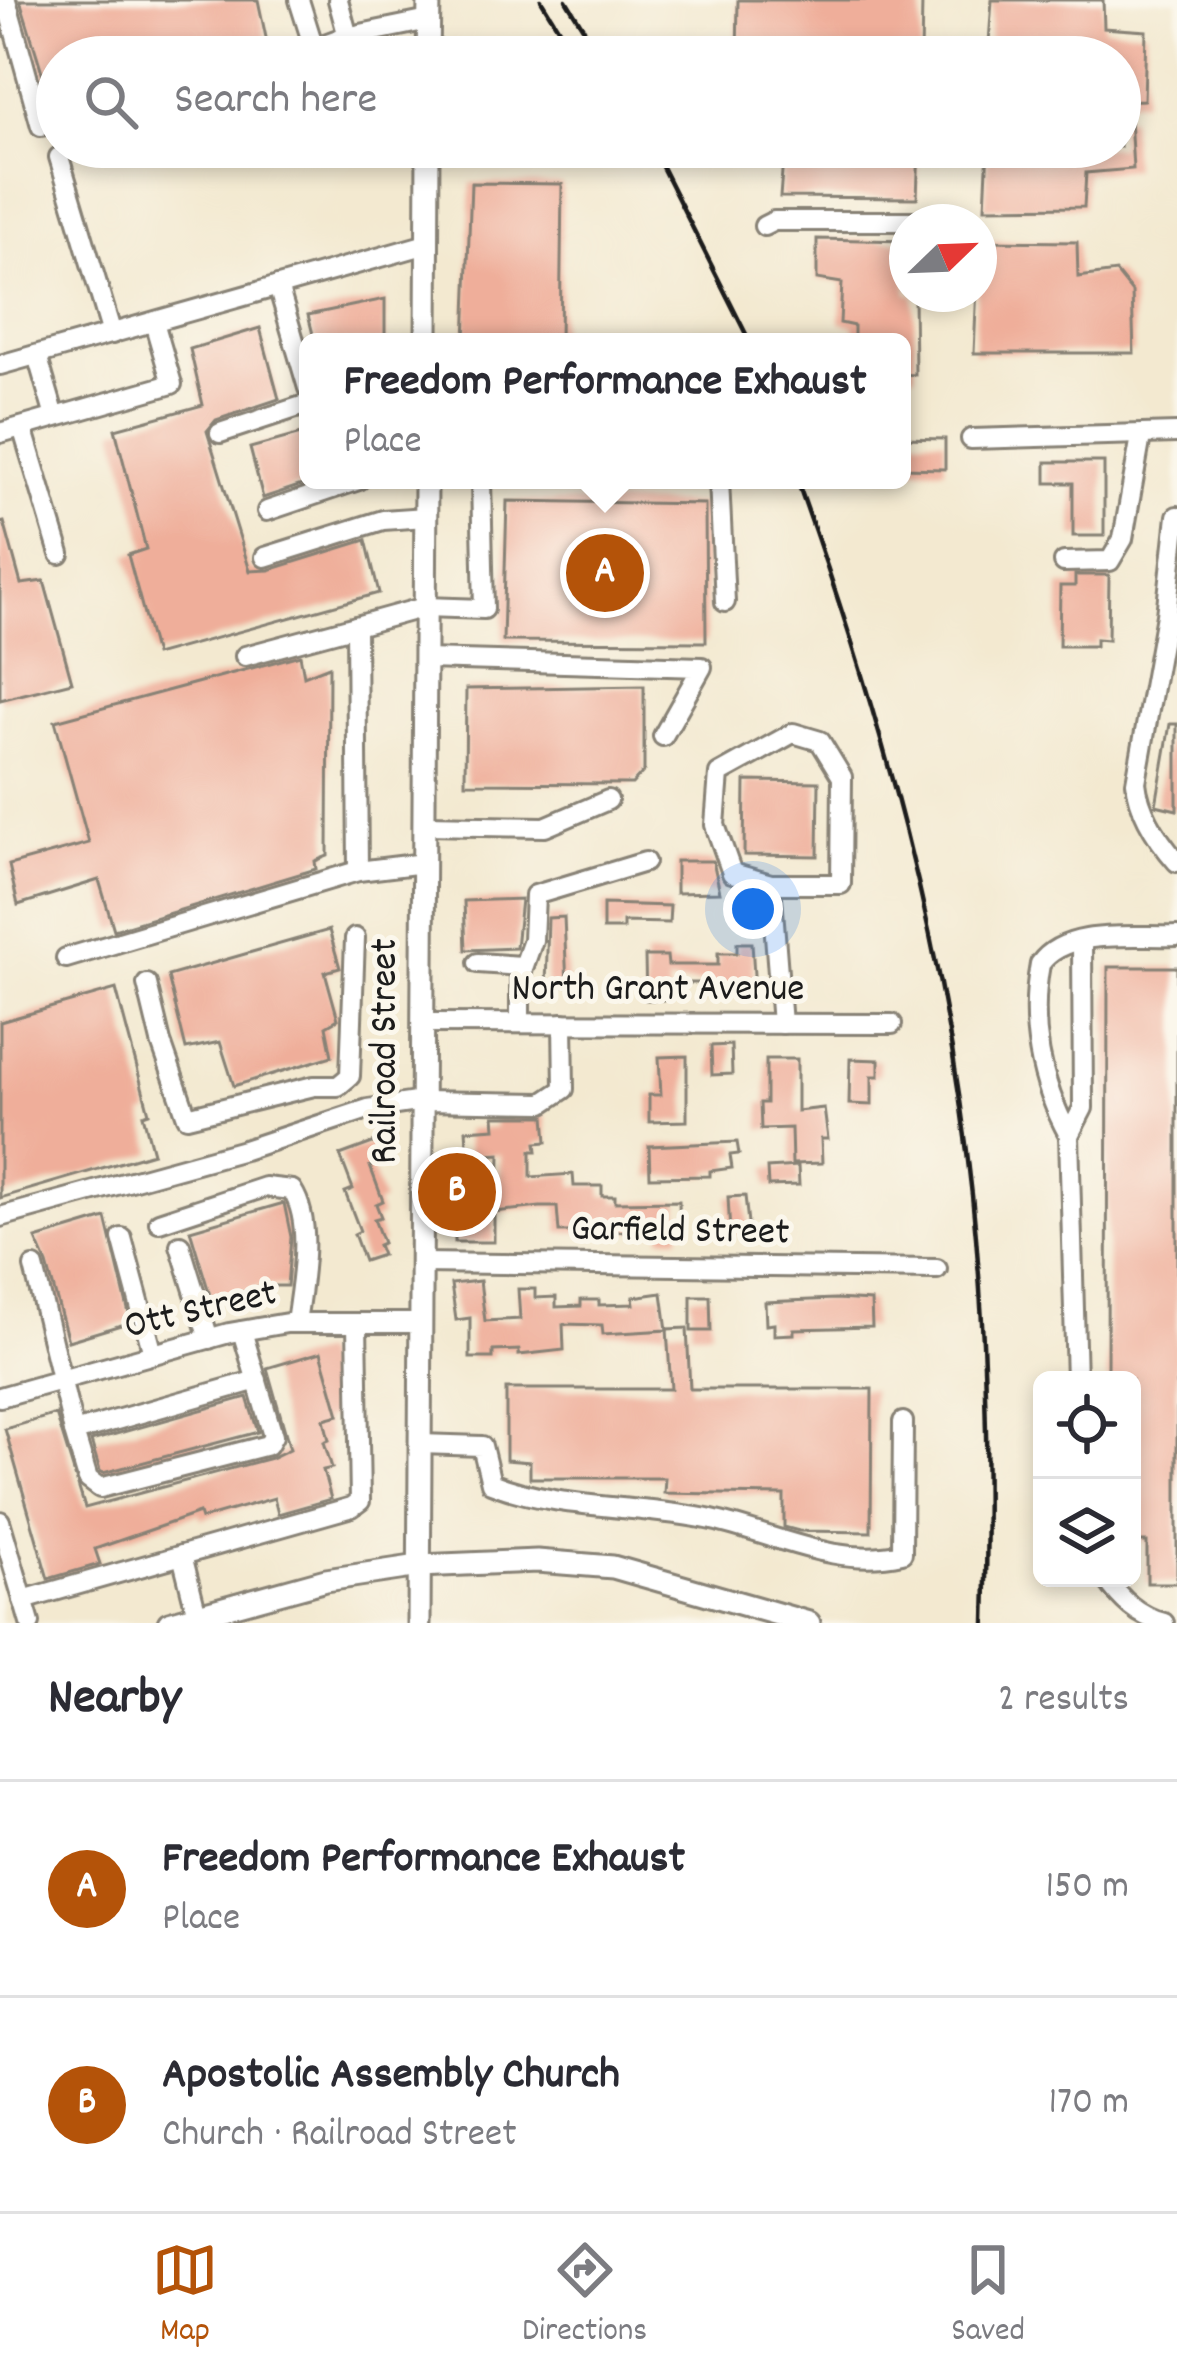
<!DOCTYPE html>
<html lang="en">
<head>
<meta charset="utf-8">
<style>
  body { margin:0; font-family:Dekko,sans-serif; background:#f7f7f7; color:#2b2b33 }
  .controls { position:absolute; right:36px; bottom:36px; display:grid; overflow:hidden; border-radius:18px; box-shadow:0 6px 18px #0003 }
  .controls button { width:108px; height:108px; display:grid; place-items:center; padding:0; border:0; border-bottom:3px solid #e1e1e2; background:#fff; color:#2b2b33; font:60px sans-serif }
  .compass { position:absolute; left:889px; top:204px; width:108px; height:108px; border-radius:50%; background:#fff; box-shadow:0 6px 18px #0003; rotate:67deg }
  .you { position:absolute; left:753px; top:909px; width:42px; height:42px; margin:-30px; border:9px solid #fff; border-radius:50%; background:#1a73e8; box-shadow:0 0 0 18px #1a73e833 }
  .badge { display:grid; place-items:center; width:78px; height:78px; border-radius:50%; background:#b45309; color:#fff; font-size:39px; font-weight:700 }
  .pin { position:absolute; translate:-50% -50%; border:6px solid #fff; box-shadow:0 3px 12px #0006 }
  .popup { position:absolute; left:299px; top:333px; width:612px; height:156px; box-sizing:border-box; display:grid; place-content:center; border-radius:18px; background:#fff; filter:drop-shadow(0 3px 9px #0005); font-size:39px; white-space:nowrap; color:#7c7c81 }
  .popup b { font-size:45px; color:#2b2b33 }
  .popup::after { content:''; position:absolute; left:50%; top:100%; margin-left:-24px; border:24px solid transparent; border-top-color:#fff }
  .list { margin:0; padding:0; list-style:none }
  h2 { display:flex; justify-content:space-between; align-items:center; height:156px; margin:0; padding:0 48px; font-size:51px }
  h2 small { font-size:39px; font-weight:400; color:#7c7c81 }
  .list li { display:grid; grid-template-columns:78px 1fr auto; gap:36px; align-items:center; box-sizing:border-box; height:216px; padding:0 48px; border-top:3px solid #e1e1e2 }
  .list b { display:block; font-size:45px; white-space:nowrap }
  .list p { margin:0; font-size:39px; white-space:nowrap; color:#7c7c81 }
  .list em { font-size:39px; font-style:normal; color:#7c7c81 }
  .icon { flex:none; width:66px; height:66px; fill:none; stroke:currentColor; stroke-width:2; stroke-linecap:round; stroke-linejoin:round }
  .map { position:relative; flex:none; width:1177px; height:1623px; overflow:hidden }
  .search { position:absolute; background:#fff; box-shadow:0 6px 18px #0003; left:36px; right:36px; top:36px; height:132px; display:flex; align-items:center; gap:30px; box-sizing:border-box; padding:0 42px; border-radius:66px; color:#7c7c81; font-size:45px }
  .sheet { height:588px; background:#fff }
  nav { display:flex; justify-content:space-around; align-items:center; box-sizing:border-box; height:168px; border-top:3px solid #e1e1e2; background:#fff; font-size:33px; color:#7c7c81 }
  nav a { display:grid; justify-items:center; gap:6px }
  nav .on { color:#b45309 }
  .map>svg:first-child { display:block }
  .building { fill:#efae9a }
  .lines { fill:none; stroke-linecap:round; stroke-linejoin:round }
  .minor-casing { stroke:#888276; stroke-width:24 }
  .major-casing { stroke:#888276; stroke-width:27 }
  .minor { stroke:#fff; stroke-width:18 }
  .major { stroke:#fff; stroke-width:21 }
  .rail { stroke:#1c1c1c; stroke-width:4.5 }
  .labels { text-anchor:middle; dominant-baseline:central; stroke-width:10; stroke-linejoin:round; paint-order:stroke }
  .street-label { font-size:39px; fill:#1c1c1c; stroke:#fbf7ec }
</style>
</head>
<body>
<div class="map">
<svg width="1177" height="1623" viewBox="0 0 1177 1623">
  <rect width="100%" height="100%" fill="#fbf7ec"/>
  <filter id="ink" filterUnits="userSpaceOnUse"><feTurbulence type="fractalNoise" baseFrequency=".00833" numOctaves="2"/><feDisplacementMap in="SourceGraphic" scale="24" xChannelSelector="R" yChannelSelector="G"/><feConvolveMatrix kernelMatrix="1 2 1 2 8 2 1 2 1" color-interpolation-filters="sRGB"/></filter>
  <filter id="wash" filterUnits="userSpaceOnUse"><feTurbulence type="fractalNoise" baseFrequency=".004" numOctaves="4" result="noise"/><feDisplacementMap in="SourceGraphic" scale="48" xChannelSelector="R" yChannelSelector="G"/><feGaussianBlur stdDeviation="2.7" result="paint"/><feColorMatrix in="noise" values="0 0 0 0 0 0 0 0 0 0 0 0 0 0 0 0 0 1.4 0 .05"/><feComposite in="paint" operator="in"/></filter>
  <g filter="url(#wash)">
    <rect width="100%" height="100%" fill="#f3e9d0"/>
    <g id="blocks">
      <g class="building">
        <path d="M20,0H258L268,47L234,57H57V108H53Z"/>
        <path d="M738,0H922L921,57H737Z"/>
        <path d="M992,0H1103L1104,28L1146,31L1144,100L1120,101V57H988Z"/>
        <path d="M1120,118H1130L1133,169L1086,173L1084,207L985,208L988,147H1120Z"/>
        <path d="M784,147H919L917,198L780,197Z"/>
        <path d="M471,183L562,184L560,342H465Z"/>
        <path d="M817,239L907,241V294H914L915,375L902,374V342H854V326L840,323L842,283L817,279Z"/>
        <path d="M979,241L1077,242L1078,277L1116,272L1132,292L1134,353H974Z"/>
        <path d="M385,299V342H315L308,315Z"/>
        <path d="M260,328L279,399L216,420L207,431L250,571L269,570L366,540L379,593L155,655L128,555L146,549L115,429L203,405L190,349Z"/>
        <path d="M308,432V483L263,498L250,448Z"/>
        <path d="M902,438L945,439V469L902,468Z"/>
        <path d="M1046,462H1104V536H1073V483H1046Z"/>
        <path d="M507,501L705,504L706,642L503,641Z"/>
        <path d="M4,522L21,584L44,581L72,682L0,700V523Z"/>
        <path d="M1075,575H1109L1108,640L1096,639V646H1059L1060,586H1075Z"/>
        <path d="M300,655L304,676L329,666L328,856L315,861L316,869L114,930L99,880L18,905L9,865L89,843L55,721Z"/>
        <path d="M644,686V771L632,784L465,783L466,689Z"/>
        <path d="M1170,724H1177V810L1156,805Z"/>
        <path d="M745,781L819,782L818,856L744,855Z"/>
        <path d="M676,861H713L720,892L676,893Z"/>
        <path d="M521,899L516,948L466,950L464,901Z"/>
        <path d="M603,904L670,906L669,923L623,922V929H603Z"/>
        <path d="M564,917L567,986L546,987L548,918Z"/>
        <path d="M329,930L340,968L325,972L338,1019L326,1026L332,1056L234,1086L220,1042L186,1049L168,976Z"/>
        <path d="M737,943H752L755,991L739,992V988L717,987V983H668L669,1000H646L645,956H667L668,965H718V953H737Z"/>
        <path d="M1108,967H1177V1583H1147V1542H1132V1380H1107Z"/>
        <path d="M116,989L149,1113L143,1115L153,1153L0,1198V1022Z"/>
        <path d="M731,1045L732,1074L712,1075L711,1046Z"/>
        <path d="M687,1056V1121L649,1122V1095H661L659,1057Z"/>
        <path d="M766,1059H797V1111L824,1108L828,1139H821L822,1163L792,1164L791,1128L761,1129L760,1103H766Z"/>
        <path d="M850,1059L879,1060V1076H872V1105L849,1104Z"/>
        <path d="M494,1116H545L547,1142L536,1143L537,1151H531V1177L573,1174L574,1186H602V1196H615V1202L679,1201L680,1237H661V1231L559,1232L557,1207H540L494,1212V1242H455V1217H461L460,1195H499L500,1154L468,1156L466,1130L495,1128Z"/>
        <path d="M378,1141L385,1160L370,1166L383,1201L376,1204L381,1217L374,1219L383,1243L378,1245L382,1255L364,1261L354,1234L360,1231L345,1192L353,1189L340,1155Z"/>
        <path d="M737,1142L739,1154L730,1155L732,1168L710,1171V1176L650,1177L649,1146Z"/>
        <path d="M798,1166L799,1185L768,1186L767,1168Z"/>
        <path d="M745,1196L749,1232L730,1233L728,1197Z"/>
        <path d="M284,1203L291,1237L287,1286H262L212,1302L190,1230Z"/>
        <path d="M106,1218L131,1322L68,1341L47,1264L36,1239Z"/>
        <path d="M480,1281L485,1321L520,1319L518,1289H535V1298L556,1297V1307L581,1306V1300H599V1305L634,1304L633,1297L662,1293L667,1330L603,1334L602,1325L563,1324L564,1350L519,1355V1350L493,1351V1358H470V1318L456,1320L451,1284Z"/>
        <path d="M691,1296H710L711,1331H691Z"/>
        <path d="M835,1299L871,1301L872,1327L794,1329V1334L774,1335V1324L766,1325L765,1302Z"/>
        <path d="M687,1328L690,1389H872L871,1532L799,1531L784,1527V1495L664,1493L665,1478H530V1462L506,1460V1389H671L667,1329Z"/>
        <path d="M321,1352L339,1415L324,1419L329,1440L324,1442L332,1468L323,1470L331,1499L278,1514L274,1498L201,1519L199,1513L95,1549L100,1564L48,1579L5,1429L56,1414L85,1508L271,1458L290,1449L267,1368Z"/>
        <path d="M247,1397L258,1432L103,1473L100,1471L91,1441Z"/>
      </g>
    </g>
  </g>
  <g filter="url(#ink)">
    <use href="#blocks" fill-opacity="0" stroke="#888276" stroke-width="3"/>
    <g class="lines">
      <g class="minor-casing">
        <g id="minor">
          <path d="M6,0L41,126L57,121"/>
          <path d="M299,0L314,48"/>
          <path d="M338,0L348,37"/>
          <path d="M290,57L341,38L429,20"/>
          <path d="M59,157L112,334"/>
          <path d="M764,226L774,221H950"/>
          <path d="M278,286L308,388"/>
          <path d="M37,355L55,417"/>
          <path d="M0,365L427,244"/>
          <path d="M22,427L60,554"/>
          <path d="M0,433L172,384L154,322"/>
          <path d="M220,433L308,404"/>
          <path d="M971,439L1177,433"/>
          <path d="M719,480L725,602"/>
          <path d="M267,511L359,480"/>
          <path d="M1177,516L1166,615L1136,782C1139,812 1157,839 1177,862"/>
          <path d="M265,557L383,520L426,517"/>
          <path d="M1064,562L1110,561L1123,539L1141,436"/>
          <path d="M245,656L356,626"/>
          <path d="M425,659L702,667L663,736"/>
          <path d="M425,825L545,827L608,800"/>
          <path d="M358,871L356,626L425,607L484,609L481,480"/>
          <path d="M771,884H841L842,777L820,741L793,733L719,774L715,825L732,873L771,884L782,1024"/>
          <path d="M66,958L358,871L424,863"/>
          <path d="M478,963L522,966"/>
          <path d="M147,984L161,1042L187,1117L314,1086H338L350,1076L355,938"/>
          <path d="M424,1023L892,1024"/>
          <path d="M520,1023V977L533,940L535,895L645,862"/>
          <path d="M1069,1135L1083,1108L1082,941"/>
          <path d="M0,1217L244,1150L368,1109L423,1101L543,1103L564,1089L563,1023"/>
          <path d="M159,1222L265,1187L292,1190C314,1224 301,1284 296,1323"/>
          <path d="M122,1238L153,1354"/>
          <path d="M180,1245L209,1339"/>
          <path d="M421,1263L937,1269"/>
          <path d="M34,1267L74,1432"/>
          <path d="M242,1331L273,1436L268,1445L100,1488L88,1479L74,1432L257,1380"/>
          <path d="M1076,1380L1069,1135C1040,1083 1029,1023 1040,964C1066,927 1136,938 1177,936"/>
          <path d="M0,1397L229,1333L287,1323H421"/>
          <path d="M420,1444L482,1446L491,1483C561,1511 639,1504 712,1520C775,1534 836,1568 902,1553L903,1422"/>
          <path d="M0,1521L30,1623"/>
          <path d="M182,1555L197,1615"/>
          <path d="M1106,1578C1121,1600 1138,1616 1164,1623"/>
          <path d="M23,1600L352,1507L360,1501L357,1323"/>
        </g>
      </g>
      <g class="major-casing">
        <g id="major">
          <path d="M428,57L429,0"/>
          <path d="M427,342L428,147"/>
          <path d="M169,1623L326,1580L419,1566L537,1561L613,1567L809,1623"/>
          <path d="M419,1623L426,480"/>
        </g>
      </g>
      <use href="#minor" class="minor"/>
      <use href="#major" class="major"/>
      <g class="rail">
        <path d="M541,0L576,57"/>
        <path d="M566,0L601,57"/>
        <path d="M652,147L750,342"/>
        <path d="M797,480C880,712 946,949 972,1195C987,1338 989,1480 985,1623"/>
      </g>
    </g>
  </g>
  <g class="labels">
    <g class="street-label">
      <text x="658" y="991">North Grant Avenue</text>
      <text transform="translate(387 1051) rotate(-90)">Railroad Street</text>
      <text transform="translate(680 1233) rotate(1)">Garfield Street</text>
      <text transform="translate(201 1312) rotate(-13)">Ott Street</text>
    </g>
  </g>
</svg>
<div class="controls">
<button><svg class="icon" aria-label="locate" viewBox="0 0 24 24"><circle cx="12" cy="12" r="6"/><path d="M12 2v4M12 18v4M2 12h4M18 12h4"/></svg></button>
<button><svg class="icon" aria-label="layers" viewBox="0 0 24 24"><path d="M12 4l9 5-9 5-9-5zM3 14l9 5 9-5"/></svg></button>
</div>
<svg class="compass" viewBox="-18 -18 36 36"><path d="M0-13l5 13h-10z" fill="#e53935"/><path d="M0 13l5-13h-10z" fill="#7c7c81"/></svg>
<div class="you"></div>
<div class="pin badge" style="left:605px;top:573px">A</div>
<div class="popup"><b>Freedom Performance Exhaust</b>Place</div>
<div class="pin badge" style="left:457px;top:1192px">B</div>
<div class="search"><svg class="icon" aria-label="search" viewBox="0 0 24 24"><circle cx="10" cy="10" r="6"/><path d="M15 15l6 6"/></svg>Search here</div>
</div>
<section class="sheet">
<h2>Nearby<small>2 results</small></h2>
<ul class="list">
<li><span class="badge">A</span><div><b>Freedom Performance Exhaust</b><p>Place</p></div><em>150 m</em></li>
<li><span class="badge">B</span><div><b>Apostolic Assembly Church</b><p>Church · Railroad Street</p></div><em>170 m</em></li>
</ul>
</section>
<nav>
<a class="on"><svg class="icon" aria-label="map" viewBox="0 0 24 24"><path d="M3 6l6-2 6 2 6-2v14l-6 2-6-2-6 2zM9 4v14M15 6v14"/></svg>Map</a>
<a><svg class="icon" aria-label="directions" viewBox="0 0 24 24"><path d="M12 3l9 9-9 9-9-9zM9 14v-3h6M13 9l2 2-2 2"/></svg>Directions</a>
<a><svg class="icon" aria-label="saved" viewBox="0 0 24 24"><path d="M7 4h10v16l-5-4-5 4z"/></svg>Saved</a>
</nav>
</body>
</html>
